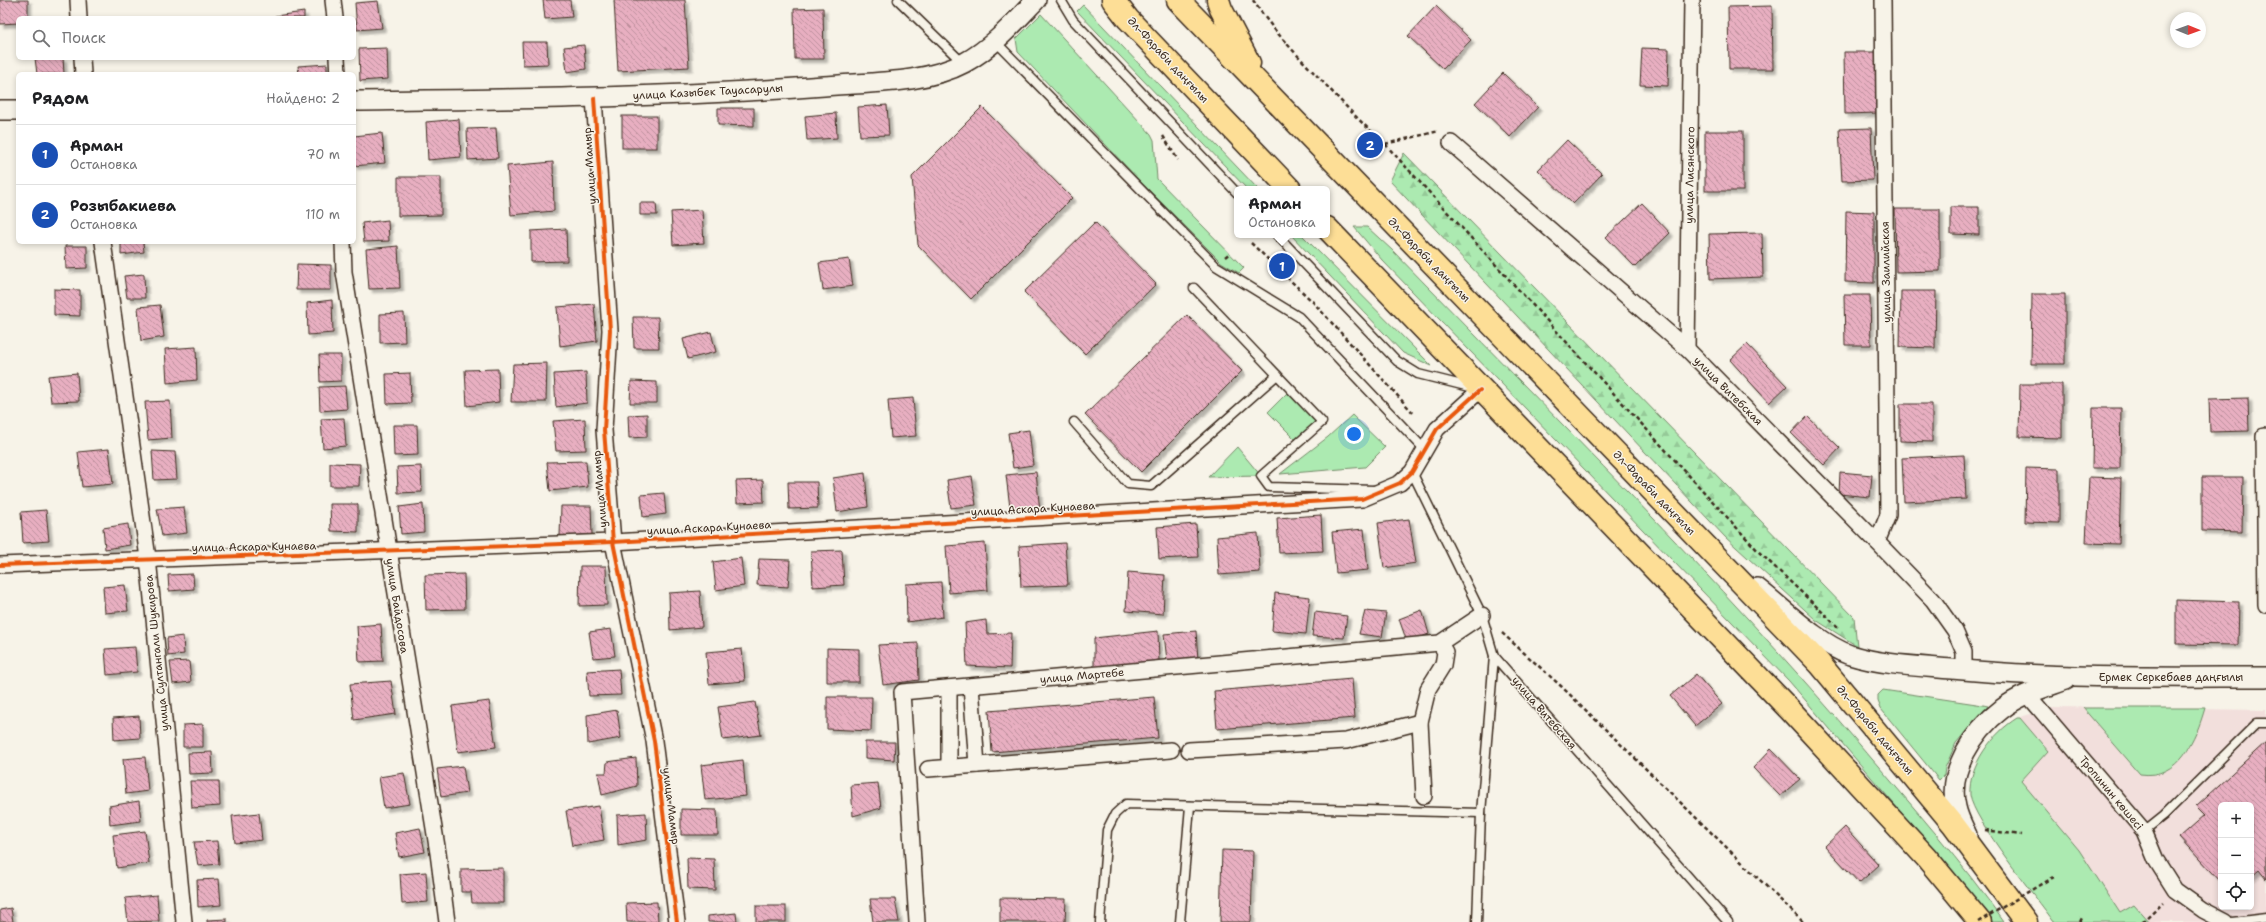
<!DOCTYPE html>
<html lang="ru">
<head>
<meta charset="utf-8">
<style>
  body { margin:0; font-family:"Shantell Sans",sans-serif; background:#f2f2f2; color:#202124 }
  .controls { position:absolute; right:12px; bottom:12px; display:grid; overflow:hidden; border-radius:6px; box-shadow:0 2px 6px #0003 }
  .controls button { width:36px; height:36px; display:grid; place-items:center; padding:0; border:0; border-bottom:1px solid #e0e0e0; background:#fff; color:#202124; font:20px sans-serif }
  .compass { position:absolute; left:2170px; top:12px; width:36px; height:36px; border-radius:50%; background:#fff; box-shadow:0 2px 6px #0003; rotate:91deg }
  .you { position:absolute; left:1354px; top:434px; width:14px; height:14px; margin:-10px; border:3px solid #fff; border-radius:50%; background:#1a73e8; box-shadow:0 0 0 6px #1a73e833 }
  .badge { display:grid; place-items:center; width:26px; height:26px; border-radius:50%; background:#b45309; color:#fff; font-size:13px; font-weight:700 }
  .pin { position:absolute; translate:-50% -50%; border:2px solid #fff; box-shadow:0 1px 4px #0006 }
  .popup { position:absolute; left:1234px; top:186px; width:96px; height:52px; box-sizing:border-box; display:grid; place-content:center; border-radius:6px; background:#fff; filter:drop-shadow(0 1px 3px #0005); font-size:13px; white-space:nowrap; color:#757577 }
  .popup b { font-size:15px; color:#202124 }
  .popup::after { content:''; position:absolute; left:50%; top:100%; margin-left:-8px; border:8px solid transparent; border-top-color:#fff }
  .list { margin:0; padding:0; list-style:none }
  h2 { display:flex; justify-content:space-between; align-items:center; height:52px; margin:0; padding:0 16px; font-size:17px }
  h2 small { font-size:13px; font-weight:400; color:#757577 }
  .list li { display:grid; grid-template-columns:26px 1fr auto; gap:12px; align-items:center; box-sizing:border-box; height:60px; padding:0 16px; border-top:1px solid #e0e0e0 }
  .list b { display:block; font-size:15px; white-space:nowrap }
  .list p { margin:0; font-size:13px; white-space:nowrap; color:#757577 }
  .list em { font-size:13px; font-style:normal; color:#757577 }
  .icon { flex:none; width:22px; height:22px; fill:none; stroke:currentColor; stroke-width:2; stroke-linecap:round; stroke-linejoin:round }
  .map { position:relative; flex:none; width:2266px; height:922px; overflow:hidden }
  .search { position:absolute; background:#fff; box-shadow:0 2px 6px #0003; left:16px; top:16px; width:340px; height:44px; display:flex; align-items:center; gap:10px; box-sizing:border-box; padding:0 14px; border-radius:6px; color:#757577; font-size:15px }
  .panel { position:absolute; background:#fff; box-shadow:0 2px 6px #0003; left:16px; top:72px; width:340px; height:172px; border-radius:6px }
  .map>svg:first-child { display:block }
  .built { fill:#f2dfdc; fill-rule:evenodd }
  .green { fill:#aceab1; stroke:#748a68 }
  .forest { fill:url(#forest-firs); stroke:#748a68 }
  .building { fill:url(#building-back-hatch); stroke:#3b2a1e; filter:url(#shadow) }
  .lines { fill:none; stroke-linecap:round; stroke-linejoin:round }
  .service-casing { stroke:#3b2a1e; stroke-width:11 }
  .minor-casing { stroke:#3b2a1e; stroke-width:18 }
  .tertiary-casing { stroke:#3b2a1e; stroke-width:22 }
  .primary-casing { stroke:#3b2a1e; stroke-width:25 }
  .path { stroke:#3b2a1e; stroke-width:2.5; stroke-dasharray:4 3; stroke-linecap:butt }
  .service { stroke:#f7f3e8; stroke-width:8 }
  .minor { stroke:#f7f3e8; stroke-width:15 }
  .tertiary { stroke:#f7f3e8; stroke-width:19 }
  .primary { stroke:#fdde96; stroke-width:22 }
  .path-bridge { stroke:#3b2a1e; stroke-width:2.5; stroke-dasharray:4 3; stroke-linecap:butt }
  .cycleway-casing { stroke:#f7f3e8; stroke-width:6 }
  .cycleway { stroke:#e8590c; stroke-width:4 }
  .labels { text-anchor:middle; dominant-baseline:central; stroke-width:3; stroke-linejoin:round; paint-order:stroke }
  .street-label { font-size:11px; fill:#3b2a1e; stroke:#f7f3e8 }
</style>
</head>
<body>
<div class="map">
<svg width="2266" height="922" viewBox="0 0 2266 922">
  <defs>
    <pattern id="forest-firs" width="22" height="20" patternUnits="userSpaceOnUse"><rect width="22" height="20" fill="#aceab1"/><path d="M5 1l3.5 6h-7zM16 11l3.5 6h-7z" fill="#95c998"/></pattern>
    <pattern id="building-back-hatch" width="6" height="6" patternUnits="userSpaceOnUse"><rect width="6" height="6" fill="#e8afc1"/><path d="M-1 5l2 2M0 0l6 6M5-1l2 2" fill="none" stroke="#bd8f9c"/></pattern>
    <filter id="shadow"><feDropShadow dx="3.5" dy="3.5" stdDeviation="1" flood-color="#0004"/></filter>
  </defs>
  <rect width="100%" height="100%" fill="#f7f3e8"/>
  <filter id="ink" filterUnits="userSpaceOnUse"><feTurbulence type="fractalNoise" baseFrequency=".025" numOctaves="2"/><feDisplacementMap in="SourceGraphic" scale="8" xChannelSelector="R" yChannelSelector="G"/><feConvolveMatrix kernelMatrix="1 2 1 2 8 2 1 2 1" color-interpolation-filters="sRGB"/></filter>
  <g filter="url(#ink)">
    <path class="built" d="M2054,707L2266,710V922H2054L1984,827L1970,796L1972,776L1982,754L2003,727L2017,718ZM2221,805H2251V907H2221Z"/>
    <g class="green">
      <path d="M1083,5L1258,189H1247L1077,11Z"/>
      <path d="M1041,14L1151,134L1154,140L1157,179L1244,268L1239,273L1221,262L1139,180L1018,52L1016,39Z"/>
      <path d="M1354,227H1367L1392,250C1552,415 1717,577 1866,752C1913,807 1962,862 2004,922H1989L1923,838L1789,681L1382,260Z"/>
      <path d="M1291,235H1302L1432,366L1403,353Z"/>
      <path d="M1291,389L1322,422L1299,443L1268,412Z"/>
      <path d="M1352,415L1385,447L1365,467L1280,474L1328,437Z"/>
      <path d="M1237,447L1261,476L1208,477Z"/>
      <path d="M1883,690L1983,705L1988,706L1956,743L1945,768L1944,775L1939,780L1881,709L1878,701V695Z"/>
      <path d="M2083,708H2205C2196,739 2179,780 2140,774Z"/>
      <path d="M2017,718H2020L2048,751L2021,781L2079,850L2120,913L2134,905L2149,922H2054C2037,898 1973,820 1970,795C1968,765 1993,733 2017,718Z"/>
    </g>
    <path class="forest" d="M1404,153L1854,617L1857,646L1816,620L1725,537L1390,181Z"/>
    <g class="building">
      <path d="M0,0H28V18H18V23L0,24Z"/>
      <path d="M543,0H570L572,17L545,19Z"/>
      <path d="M614,0H685L689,67L618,71Z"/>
      <path d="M378,1L382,28L357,30L355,3Z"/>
      <path d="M1436,6L1471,40L1443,69L1408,36Z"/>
      <path d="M1772,6L1773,69H1729L1728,7Z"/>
      <path d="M823,8L824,59H795L794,9Z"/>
      <path d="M304,12V18H275V16Z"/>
      <path d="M522,42H547L548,64L523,65Z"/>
      <path d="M584,45L586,69L567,72L564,47Z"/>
      <path d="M387,48L388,79L360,81L359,49Z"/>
      <path d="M1642,48L1669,49L1668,86L1640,85Z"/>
      <path d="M1844,52H1877L1878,113L1845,114Z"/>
      <path d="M35,58H63L64,74H37Z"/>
      <path d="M327,64V74H299L298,66Z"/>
      <path d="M1503,73L1538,107L1510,137L1475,103Z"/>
      <path d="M887,105L889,135L860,136L858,107Z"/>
      <path d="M982,107L1072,198L971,299L918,245L912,177Z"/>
      <path d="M718,108H754V126L718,125Z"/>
      <path d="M836,113L837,138L807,140L805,116Z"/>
      <rect x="622" y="116" width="35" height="32"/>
      <path d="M459,119L461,157L428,160L426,122Z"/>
      <path d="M496,128L498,158L468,160L467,129Z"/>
      <path d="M1871,128L1873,180L1842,181L1839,129Z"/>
      <rect x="1705" y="131" width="38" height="60"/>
      <path d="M382,133L385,163L354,166V136Z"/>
      <path d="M1567,140L1602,174L1573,204L1538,170Z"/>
      <path d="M553,162L554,211L511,215L507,166Z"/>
      <path d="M398,177H441V215L398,216Z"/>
      <path d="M640,203H656L657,215H640Z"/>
      <path d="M1642,203L1670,233L1635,267L1606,237Z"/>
      <path d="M1951,207H1979V235L1951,234Z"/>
      <path d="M1895,209H1940V271L1896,272Z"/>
      <path d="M702,210L704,243L673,245L671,212Z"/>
      <path d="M1846,211L1874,212V283L1845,282Z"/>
      <path d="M388,220L389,241L364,242L362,223Z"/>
      <path d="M1095,222L1156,284L1085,354L1024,292Z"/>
      <path d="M566,229L567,261L531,262V231Z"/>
      <path d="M1762,233L1763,277L1710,279L1709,234Z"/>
      <path d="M121,242H143L144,252L121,255Z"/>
      <path d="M65,246H87V268L66,269Z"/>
      <path d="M398,246L400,288L369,289L366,249Z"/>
      <path d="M849,259L853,286L823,290L819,263Z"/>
      <path d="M297,264L331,265V290H296Z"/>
      <path d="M144,274L145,298H127L124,276Z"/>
      <path d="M54,289L80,290V316L54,315Z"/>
      <path d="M1901,291H1936L1935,348L1900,347Z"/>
      <path d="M2032,294H2065V364H2031Z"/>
      <path d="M1844,295H1870L1871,345H1845Z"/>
      <path d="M332,300L333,333L308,335L307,303Z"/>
      <path d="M594,304L597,341L560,346L557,307Z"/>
      <path d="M160,305L164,337L141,341L138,307Z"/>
      <path d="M404,313L405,342L380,343V314Z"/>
      <path d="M1187,315L1242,371L1141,472L1085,415Z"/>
      <path d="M633,317H658L659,348H634Z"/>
      <path d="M711,332L716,352L688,359L683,339Z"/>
      <path d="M1747,344L1787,386L1769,403L1730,360Z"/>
      <path d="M196,347L197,380L167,383L165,349Z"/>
      <path d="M319,355H341V381L320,382Z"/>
      <path d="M547,363L546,402H511L513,364Z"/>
      <path d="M498,369L499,402L467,406L465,370Z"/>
      <path d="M586,372L587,403L556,407L554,374Z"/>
      <path d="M77,373L79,401L51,402L48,376Z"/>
      <path d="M410,373L411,403L387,404L386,374Z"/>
      <path d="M631,381L657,382V403H630Z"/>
      <path d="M2020,384H2062V438L2019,437Z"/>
      <path d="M345,386L347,409L320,411L319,387Z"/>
      <path d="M913,398L916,436L891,438L888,400Z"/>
      <path d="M2248,398L2249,431L2210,432L2209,399Z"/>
      <path d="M170,401L172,438L148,440L145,402Z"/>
      <path d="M1900,404H1932V442L1900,441Z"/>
      <path d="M2093,408H2121L2120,468H2092Z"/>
      <path d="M647,414V437L629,438L628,415Z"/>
      <path d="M1807,416L1840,448L1824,465L1791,433Z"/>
      <path d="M344,418L346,446L323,448L321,419Z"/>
      <path d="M585,419L586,450L556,451L553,421Z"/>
      <path d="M393,425H417L418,455L394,456Z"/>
      <path d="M1029,430L1033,465L1013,468L1008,433Z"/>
      <path d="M109,449L113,484L82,487L78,452Z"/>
      <path d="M152,451L175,452L177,479L154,480Z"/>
      <path d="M1964,455L1966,499L1904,502L1902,458Z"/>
      <path d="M586,461L588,487L550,491L547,462Z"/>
      <path d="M330,463L360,464L359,486H330Z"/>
      <path d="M421,466L422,492L398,493L397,467Z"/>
      <path d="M2026,468L2059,469V523L2025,522Z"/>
      <path d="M1036,472L1040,512L1011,516L1006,475Z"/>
      <path d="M1840,472L1872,475L1870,497L1839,494Z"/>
      <path d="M865,473L868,507L837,512L833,478Z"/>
      <path d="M972,476L976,505L951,508L947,480Z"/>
      <path d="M2089,477L2121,478L2119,544L2086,543Z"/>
      <path d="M2202,477H2243L2242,532L2202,531Z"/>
      <path d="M763,480L764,502L737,503L736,481Z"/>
      <path d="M788,482H817L818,508L789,509Z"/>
      <path d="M664,493L666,514L643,517L641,495Z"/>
      <path d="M330,504H358V532L331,531Z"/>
      <path d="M423,504L424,532L401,534L399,507Z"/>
      <path d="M561,506H591L592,535L560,536Z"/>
      <path d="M184,507L187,533L162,536L157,509Z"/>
      <path d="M46,510L49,541L23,543L21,512Z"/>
      <path d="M1321,515L1323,551L1279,553L1277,518Z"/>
      <path d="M1409,519L1416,563L1384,568L1378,523Z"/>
      <path d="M128,524L130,545L105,549L103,528Z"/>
      <path d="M1196,524L1198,557L1159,559L1157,527Z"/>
      <path d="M1364,529L1368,570L1336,573L1332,532Z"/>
      <path d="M1258,533L1260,572L1219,575L1217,537Z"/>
      <path d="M985,543L988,590L949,593L946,546Z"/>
      <path d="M1065,543L1068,585L1021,587L1019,546Z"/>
      <path d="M842,550L844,585L813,587L811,551Z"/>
      <path d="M741,558L744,586L716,590L713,562Z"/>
      <path d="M759,559L790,560L788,587L757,585Z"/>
      <path d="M580,566H606L607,605L579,606Z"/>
      <path d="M1128,572L1165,575L1163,614L1126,611Z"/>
      <path d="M193,574L194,589L169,591L168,575Z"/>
      <path d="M464,574L465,609L426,610L425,575Z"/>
      <path d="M941,582L943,617L907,622L906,584Z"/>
      <path d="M125,585L128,611L105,613L103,587Z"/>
      <path d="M700,591L702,627L670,630L669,593Z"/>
      <path d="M1275,593L1310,597L1306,634L1272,631Z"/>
      <path d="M2176,600L2239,602L2238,645L2176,644Z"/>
      <path d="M1422,610L1429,634L1407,642L1399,619Z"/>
      <path d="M1365,611L1386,613L1382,637L1359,634Z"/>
      <path d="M1315,612L1347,616L1344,638L1312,636Z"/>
      <path d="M986,620L987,634L1011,633L1010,668L967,666L965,623Z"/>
      <path d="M381,624L383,661L359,662L357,626Z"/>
      <path d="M611,629L615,656L593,658L589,632Z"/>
      <path d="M1158,631L1159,662L1094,668V638Z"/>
      <path d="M1196,631L1198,660L1167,661L1164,634Z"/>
      <path d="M183,636L184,654L168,656L167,638Z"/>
      <path d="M918,643L919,680L883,685L878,645Z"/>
      <path d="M135,647L137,672L107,675L105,649Z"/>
      <path d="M827,648L859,649V682H827Z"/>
      <path d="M742,649L745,681L709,684L706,652Z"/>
      <path d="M189,661L191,682L173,684L170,662Z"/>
      <path d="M619,669L621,695L589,696L587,671Z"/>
      <path d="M1696,674L1722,704L1695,726L1670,696Z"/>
      <path d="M1352,679L1355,718L1217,729L1214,691Z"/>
      <path d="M391,681L396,714L354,720L350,684Z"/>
      <path d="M827,697H872L871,731L827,729Z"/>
      <path d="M1154,697L1158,738L992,752L989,711Z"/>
      <path d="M489,701L496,747L458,752L452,706Z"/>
      <path d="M755,702L761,735L723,740L718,707Z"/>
      <path d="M617,710L621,738L588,744L587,715Z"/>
      <path d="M139,716L140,738L114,740L113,718Z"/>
      <path d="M203,724V747H183V725Z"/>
      <path d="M865,742H895L894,760L865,758Z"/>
      <path d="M2266,742V879L2259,870L2251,877V805H2221V882L2180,837L2205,815L2196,806Z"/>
      <path d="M1771,749L1800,779L1780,796L1753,768Z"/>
      <path d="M212,752L213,773L189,774L188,753Z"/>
      <path d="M145,757L148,791L126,794L123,759Z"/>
      <path d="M636,758L637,786L602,795L598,773H606L607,762Z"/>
      <path d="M743,760L746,796L705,800L701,765Z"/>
      <path d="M463,766L467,793L441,797L437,769Z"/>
      <path d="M404,773L410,804L384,808L379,777Z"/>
      <path d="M190,781H219L220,806L192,808Z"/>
      <path d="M878,783L881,808L853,816L851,785Z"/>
      <path d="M139,801L141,821L110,825L109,806Z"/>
      <path d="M599,806L604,840L572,846L566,811Z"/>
      <path d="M681,809L717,810L718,835H681Z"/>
      <path d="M259,813L262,840L235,843L232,816Z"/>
      <path d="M646,813L647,840L618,845L617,815Z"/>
      <path d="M1845,827L1879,865L1859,883L1825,846Z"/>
      <path d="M420,828L425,852L399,857L395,833Z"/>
      <path d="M145,831L149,863L117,868L113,835Z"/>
      <path d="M217,841L219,864L198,866L194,842Z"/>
      <path d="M1222,850L1253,851L1251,922H1220Z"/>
      <path d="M687,858L714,859L715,890L688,889Z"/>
      <path d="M503,868V903H472L471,892H461V869Z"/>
      <path d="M426,872L428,902L402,904L400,874Z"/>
      <path d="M219,879L221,905L198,907L197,880Z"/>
      <path d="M157,895L159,921L128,922L125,898Z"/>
      <path d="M1000,898L1066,899L1065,922H1000Z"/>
      <path d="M870,899H895L899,922H873Z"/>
      <path d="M657,902L658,922H627L626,903Z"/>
      <rect x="756" y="906" width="30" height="16"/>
      <path d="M11,908L13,922H0V910Z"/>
      <path d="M736,913L737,922H708V916Z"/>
      <path d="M227,919V922H207V920Z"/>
    </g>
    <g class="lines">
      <g class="service-casing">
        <g id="service">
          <path d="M898,0L963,63"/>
          <path d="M1061,0L1073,20L1237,193"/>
          <path d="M995,41L1216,266L1299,317L1425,450"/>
          <path d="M1277,235L1397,361L1418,374L1474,388"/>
          <path d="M1194,288L1322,422L1261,476L1269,487L1375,490"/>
          <path d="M1074,422L1128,484L1151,486L1277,375"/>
          <path d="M1412,472L1482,615L1494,656L1728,922"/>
          <path d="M2144,831L2164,815L2257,723H2266"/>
          <path d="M1100,922L1107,830L1115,814L1126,804L1481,813"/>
          <path d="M1180,922L1190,806"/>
          <path d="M1477,922L1481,813L1494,656"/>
          <path d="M2233,922L2266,918"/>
        </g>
      </g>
      <g class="minor-casing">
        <g id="minor">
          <path d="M78,0L79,18"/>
          <path d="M333,0L335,18"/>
          <path d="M82,58L83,74"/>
          <path d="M337,58L338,74"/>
          <path d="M594,98L610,330L604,430L613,542L654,741L677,922"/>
          <path d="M1451,143L1687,349L1877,542L1933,600L1955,631L1964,652V670"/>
          <path d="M103,242L148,558L184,922"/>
          <path d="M343,242L344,272L438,853L447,922"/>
          <path d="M1687,349L1692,0"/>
          <path d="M2264,436L2266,605"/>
          <path d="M1877,542L1888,515L1883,0"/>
          <path d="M0,565L613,542L1362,499L1400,483L1412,472L1437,429L1480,390"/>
          <path d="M971,686L977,765"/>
          <path d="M2027,694L2144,831L2156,860L2175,890L2203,910L2226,922"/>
          <path d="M1189,750L1346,741L1420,722"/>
          <path d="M949,767V688"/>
          <path d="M928,769L1171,750"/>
          <path d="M1424,796L1420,722L1428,689L1443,665L1445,652L1440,643"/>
          <path d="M917,922L902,692L1440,643L1482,615"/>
        </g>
      </g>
      <g class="tertiary-casing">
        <g id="tertiary">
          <path d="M354,101C511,99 668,98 824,86C867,82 925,84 964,63C992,48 1014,23 1036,0"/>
          <path d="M0,110H18"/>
          <path d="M1757,588C1784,609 1817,643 1850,655C1882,665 1918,666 1952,669C2056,679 2161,677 2266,677"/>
          <path d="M1967,835C1963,826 1958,817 1956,807C1947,771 1974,730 2002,709C2021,694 2044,688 2066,680"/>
        </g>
      </g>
      <g class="primary-casing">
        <g id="primary">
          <path d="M1113,0L1128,19L1290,189"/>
          <path d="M1178,0L1820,664L1953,824L2026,922"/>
          <path d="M1218,0L1221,9L1249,63"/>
          <path d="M1327,228L1791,711L1926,857L1980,922"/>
        </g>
      </g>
      <g class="path">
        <path d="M1253,0C1272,30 1298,56 1322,81C1343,103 1362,124 1385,144L1759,552L1838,627"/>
        <path d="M1163,136L1178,160"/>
        <path d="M1385,144L1439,131"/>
        <path d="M1251,243L1313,302L1415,415"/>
        <path d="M1225,257L1230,253"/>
        <path d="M1502,633L1562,687L1803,922"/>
        <path d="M1985,830L2021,835"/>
        <path d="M2080,922L2083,916"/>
        <path d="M2142,922L2163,902"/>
      </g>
      <use href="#service" class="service"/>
      <use href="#minor" class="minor"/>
      <use href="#tertiary" class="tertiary"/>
      <use href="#primary" class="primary"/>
      <path class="path-bridge" d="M1978,922L2053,877"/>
      <g class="cycleway-casing">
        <g id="cycleway">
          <path d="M594,98L610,330L604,430L613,542L654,741L677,922"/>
          <path d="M0,565L613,542L1362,499L1400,483L1412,472L1437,429L1480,390"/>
        </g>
      </g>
      <use href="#cycleway" class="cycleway"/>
    </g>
  </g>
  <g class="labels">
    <g class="street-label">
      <text transform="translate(1168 60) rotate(47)">Әл-Фараби даңғылы</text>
      <text transform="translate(708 92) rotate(-3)">улица Казыбек Тауасарулы</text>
      <text transform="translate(590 166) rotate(-94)">улица Мамыр</text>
      <text transform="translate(1690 175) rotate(-89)">улица Лисянского</text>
      <text transform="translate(1429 260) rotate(46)">Әл-Фараби даңғылы</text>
      <text transform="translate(1886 272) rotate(-91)">улица Заилийская</text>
      <text transform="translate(1728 391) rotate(45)">улица Витебская</text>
      <text transform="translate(600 489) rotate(-95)">улица Мамыр</text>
      <text transform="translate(1654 493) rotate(46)">Әл-Фараби даңғылы</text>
      <text transform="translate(1033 509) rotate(-3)">улица Аскара Кунаева</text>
      <text transform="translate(709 528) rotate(-3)">улица Аскара Кунаева</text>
      <text transform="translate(254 547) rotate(-1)">улица Аскара Кунаева</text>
      <text transform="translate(397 606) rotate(81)">улица Байдосова</text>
      <text transform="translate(157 653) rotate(-96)">улица Султангали Шукирова</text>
      <text transform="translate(1082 676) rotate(-5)">улица Мартебе</text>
      <text x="2171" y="677">Ермек Серкебаев даңғылы</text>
      <text transform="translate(1544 713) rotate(49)">улица Витебская</text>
      <text transform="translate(1875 730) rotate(50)">Әл-Фараби даңғылы</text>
      <text transform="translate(2111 793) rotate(50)">Тропинин көшесі</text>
      <text transform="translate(671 806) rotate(83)">улица Мамыр</text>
    </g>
  </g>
</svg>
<div class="controls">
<button>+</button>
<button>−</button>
<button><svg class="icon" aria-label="locate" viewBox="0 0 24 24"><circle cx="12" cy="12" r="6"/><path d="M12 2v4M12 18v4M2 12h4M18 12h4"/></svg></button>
</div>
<svg class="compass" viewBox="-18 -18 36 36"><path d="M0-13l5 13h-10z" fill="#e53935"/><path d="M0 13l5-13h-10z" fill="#757577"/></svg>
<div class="you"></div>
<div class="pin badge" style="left:1282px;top:266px;background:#1a4fb4">1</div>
<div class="popup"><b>Арман</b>Остановка</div>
<div class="pin badge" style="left:1370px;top:145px;background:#1a4fb4">2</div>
<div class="search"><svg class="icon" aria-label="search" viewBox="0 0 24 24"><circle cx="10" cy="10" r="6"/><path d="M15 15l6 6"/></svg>Поиск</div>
<section class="panel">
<h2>Рядом<small>Найдено: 2</small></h2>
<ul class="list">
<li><span class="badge" style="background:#1a4fb4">1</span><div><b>Арман</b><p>Остановка</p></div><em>70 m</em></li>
<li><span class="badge" style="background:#1a4fb4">2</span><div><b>Розыбакиева</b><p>Остановка</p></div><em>110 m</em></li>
</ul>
</section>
</div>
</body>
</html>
